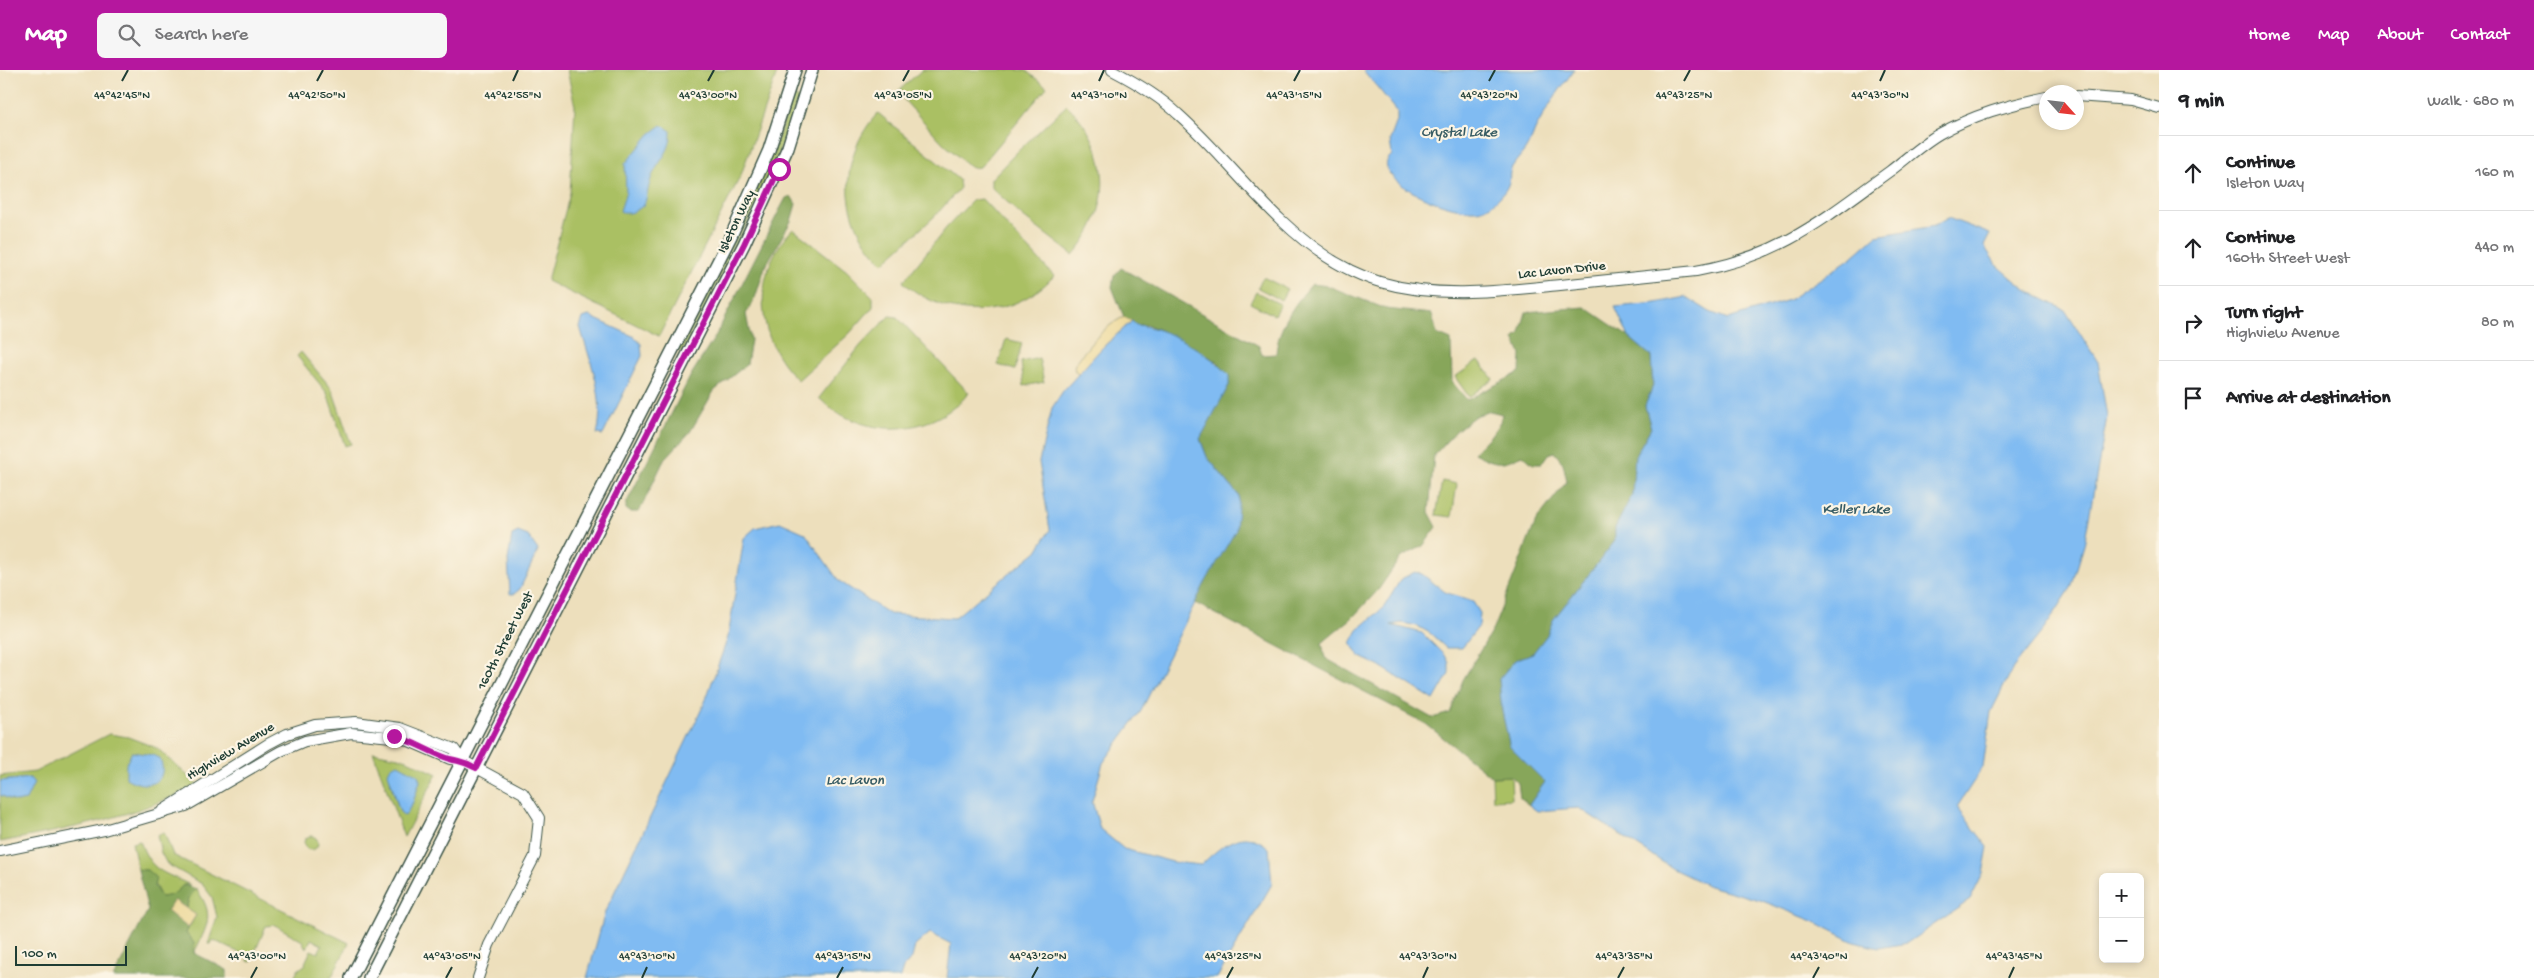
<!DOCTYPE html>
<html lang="en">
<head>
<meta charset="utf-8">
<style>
  body { margin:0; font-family:"Gochi Hand",sans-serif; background:#f6f6f6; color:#202124 }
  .controls { position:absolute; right:15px; bottom:15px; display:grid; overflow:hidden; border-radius:8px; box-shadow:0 2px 8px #0003 }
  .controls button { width:45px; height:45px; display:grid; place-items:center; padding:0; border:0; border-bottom:1px solid #e0e0e0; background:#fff; color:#202124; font:25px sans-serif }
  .compass { position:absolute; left:2039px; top:15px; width:45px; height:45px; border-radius:50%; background:#fff; box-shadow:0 2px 8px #0003; rotate:117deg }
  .scale { position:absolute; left:15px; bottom:12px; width:112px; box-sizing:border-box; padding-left:5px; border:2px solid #1f3d34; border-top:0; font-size:14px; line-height:18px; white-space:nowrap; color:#1f3d34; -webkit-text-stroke:4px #fcf5e5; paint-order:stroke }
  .stop { position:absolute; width:15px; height:15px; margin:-11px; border:4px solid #b5179e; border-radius:50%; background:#fff }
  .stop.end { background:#b5179e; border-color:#fff; box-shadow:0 1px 5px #0008 }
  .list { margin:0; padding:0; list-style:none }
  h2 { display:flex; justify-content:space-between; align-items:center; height:65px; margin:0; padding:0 20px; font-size:21px }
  h2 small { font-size:16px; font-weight:400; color:#757577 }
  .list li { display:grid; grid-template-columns:32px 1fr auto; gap:15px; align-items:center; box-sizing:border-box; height:75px; padding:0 20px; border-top:1px solid #e0e0e0 }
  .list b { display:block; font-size:19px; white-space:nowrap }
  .list p { margin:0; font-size:16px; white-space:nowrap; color:#757577 }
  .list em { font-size:16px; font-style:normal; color:#757577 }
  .icon { flex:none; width:28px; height:28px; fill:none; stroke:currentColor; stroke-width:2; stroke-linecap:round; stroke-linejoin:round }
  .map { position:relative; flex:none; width:2159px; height:908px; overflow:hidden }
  header { display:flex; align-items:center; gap:30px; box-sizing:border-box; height:70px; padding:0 25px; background:#b5179e; color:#fff }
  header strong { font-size:24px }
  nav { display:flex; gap:28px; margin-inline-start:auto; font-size:18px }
  .search { width:350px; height:45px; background:#f6f6f6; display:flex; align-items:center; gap:12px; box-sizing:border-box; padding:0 18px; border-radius:8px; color:#757577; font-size:19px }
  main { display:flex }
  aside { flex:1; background:#fff }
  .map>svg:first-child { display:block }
  .green { fill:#aac064; stroke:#647e4c; fill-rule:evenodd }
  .forest { fill:#87a65a; stroke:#537247; fill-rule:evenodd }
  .sand { fill:#eeda9e; stroke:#868c69 }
  .water { fill:#80bbf2; stroke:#507c93 }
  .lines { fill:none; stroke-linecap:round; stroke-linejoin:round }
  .tertiary-casing { stroke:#3e5548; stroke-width:12 }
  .secondary-casing { stroke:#3e5548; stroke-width:14 }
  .tertiary { stroke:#fff; stroke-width:10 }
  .secondary { stroke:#fff; stroke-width:11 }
  .route { stroke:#b5179e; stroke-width:6 }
  .ticks { fill:none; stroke:#1f3d34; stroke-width:2 }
  .labels { text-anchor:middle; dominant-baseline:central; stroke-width:4.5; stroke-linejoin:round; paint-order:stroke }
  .street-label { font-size:14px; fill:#1f3d34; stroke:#fcf5e5 }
  .water-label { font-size:15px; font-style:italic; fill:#375c64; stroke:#fcf5e5 }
  .ticks-label { font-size:12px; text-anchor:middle; fill:#1f3d34; stroke:#fcf5e5; stroke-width:4.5; stroke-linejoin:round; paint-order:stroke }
</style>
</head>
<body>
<header>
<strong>Map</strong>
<div class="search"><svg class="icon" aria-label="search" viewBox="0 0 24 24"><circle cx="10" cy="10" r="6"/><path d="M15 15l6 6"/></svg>Search here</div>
<nav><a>Home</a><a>Map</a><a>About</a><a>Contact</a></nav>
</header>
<main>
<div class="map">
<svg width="2159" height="908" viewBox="0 0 2159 908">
  <rect width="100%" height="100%" fill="#fcf5e5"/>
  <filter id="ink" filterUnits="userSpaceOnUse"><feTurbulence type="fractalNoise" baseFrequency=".02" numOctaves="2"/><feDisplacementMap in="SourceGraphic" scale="10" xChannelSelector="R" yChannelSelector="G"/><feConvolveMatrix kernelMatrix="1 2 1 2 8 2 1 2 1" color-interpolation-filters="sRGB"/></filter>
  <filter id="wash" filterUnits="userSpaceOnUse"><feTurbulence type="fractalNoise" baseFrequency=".0096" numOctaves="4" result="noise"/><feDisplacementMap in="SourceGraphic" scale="20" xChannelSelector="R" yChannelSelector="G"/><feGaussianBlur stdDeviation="1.12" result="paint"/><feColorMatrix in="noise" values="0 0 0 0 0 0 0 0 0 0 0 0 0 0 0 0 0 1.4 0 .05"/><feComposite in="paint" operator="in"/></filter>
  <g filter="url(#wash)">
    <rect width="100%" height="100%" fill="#eddfbc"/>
    <g class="green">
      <path d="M567,0H778L741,105L659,266L547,211L570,123L575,36Z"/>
      <path d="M922,0H1025L1047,17L980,97L971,98L942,72L897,22Z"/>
      <path d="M793,26L798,28C769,119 726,197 683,282L677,279C720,196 763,115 793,26Z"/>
      <path d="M1067,35C1112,79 1115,138 1073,185L1022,146L991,117V109L1019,80Z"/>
      <path d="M878,43L959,110L960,118L935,146L883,193C839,152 837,87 878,43Z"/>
      <path d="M982,129L1054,206C1013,250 948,252 903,212L947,157L973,130Z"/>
      <path d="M793,159L847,201L873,227V237L849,264L798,310C754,270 751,201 793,159Z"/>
      <path d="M1263,207L1287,219L1281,230L1258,218Z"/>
      <path d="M1256,222L1280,234L1274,245L1250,233Z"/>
      <path d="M889,246L897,247L969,323C929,369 862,369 819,328L861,275Z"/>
      <path d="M1006,269L1022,273L1015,300L998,295Z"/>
      <path d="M301,282L332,319L351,374L345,376L327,323L297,286Z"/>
      <path d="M1039,288L1044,312L1024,316L1021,292Z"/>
      <path d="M1479,290L1493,309L1469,327L1455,307Z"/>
      <path d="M1442,411L1457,414L1452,447L1436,445Z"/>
      <path d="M366,656L365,660C334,659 309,666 280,677L277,673L313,659Z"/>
      <path d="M109,664L128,667L157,678L198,715C135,747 69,759 0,772V725L16,732L30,708L0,711V706L35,702Z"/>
      <path d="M373,682L403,688L437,704L404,767ZM406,698L420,711L413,732L405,745L400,742L390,712Z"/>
      <path d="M1511,706L1512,729L1493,730L1492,707Z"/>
      <path d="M164,762L173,785L349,873L331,908H294L298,900L306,894L305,893L311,880L318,883L322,875L311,869L307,878L303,875L304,872L275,855L266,856L255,882L256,889L253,887L251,892L248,891V887L213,870L211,874H208L217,847L212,827L202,814L167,794L161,783L157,765Z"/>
      <circle cx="311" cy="773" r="7"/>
      <path d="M140,771C151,802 162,801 190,815H183C177,823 171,827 161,827L147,800H138L132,773Z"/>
      <path d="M196,819C216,845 207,856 194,883L186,863L196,845L187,839L188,829Z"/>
    </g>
    <g class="forest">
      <path d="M791,126L796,134L791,151L765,197L755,228L746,244L751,270L747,294L714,321L690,362L664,390L639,442H630L626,439V434L691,305L715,267L779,141L786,128Z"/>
      <path d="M1121,198L1259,276L1262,285L1276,284C1278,257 1294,234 1312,214L1328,216L1386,239L1432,244L1437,264L1451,270L1452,312L1467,330L1520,302L1521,284L1514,269L1520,263L1526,242L1585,237L1629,267L1651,286L1653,316L1645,336L1651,358L1635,386L1632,425L1615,458V471L1553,550L1547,565L1533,583L1515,590L1499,609L1502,641L1510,677L1545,712L1529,735L1520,728L1518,713L1511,706L1492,707L1426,654L1195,533L1239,426L1207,387L1200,368L1229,315L1218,292L1160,260L1148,255H1136L1124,247L1112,217L1114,206ZM1490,341L1502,344L1500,352L1491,365L1474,383C1497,395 1500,395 1523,385L1533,394H1541L1548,384L1554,382L1563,393L1567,411L1536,451L1493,559L1463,610L1450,643L1432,648L1325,588L1322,573L1352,548L1379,519L1400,488L1423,476L1437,457L1429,442L1434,385L1457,360L1475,346Z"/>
      <path d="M138,800H147L156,808L154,816L161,827C171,826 177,823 183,815L196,819L188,829L187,839L174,830L167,841L188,858L186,863L194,873V883L227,900V908H113L148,840Z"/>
    </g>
    <g class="sand">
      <path d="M1124,247L1132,251L1102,278L1080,304L1075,301L1074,296C1085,279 1105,255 1124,247Z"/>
      <path d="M174,830L196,845L188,858L167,841Z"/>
    </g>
    <g class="water">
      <path d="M1363,0H1574C1560,19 1547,37 1536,58C1533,64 1532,70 1528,75C1524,83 1517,89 1512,97C1508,103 1511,109 1508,115C1506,122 1494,134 1487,137C1463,152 1362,108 1392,85L1390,70L1397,51V41Z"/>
      <path d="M662,55L671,61C672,80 661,88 653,104C648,114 648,125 644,135C636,141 630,146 620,141L626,122L625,94L650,64Z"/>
      <path d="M1948,148L1990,164L1984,176L1996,194L2026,220L2065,240L2098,292L2107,347L2084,475L2071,518L2045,558L2013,598L1991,642L1983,697L1957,737L1988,777L1983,804L1970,830L1907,873L1879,878L1854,872L1813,851L1760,830L1709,816L1673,799L1579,738L1537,741L1529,735L1545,712L1510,677L1502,641L1499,609L1515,590L1533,583L1547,565L1553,550L1615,471V458L1632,425L1635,386L1651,358L1645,336L1653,316L1651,286L1629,267L1615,237L1656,233L1686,227L1710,242L1728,249L1789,230L1851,188L1876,166L1934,156Z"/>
      <path d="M589,246L635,267L641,274L642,286L603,365L597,364C606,328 590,291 580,257L583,248Z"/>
      <path d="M1132,251L1136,255C1164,256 1211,284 1229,305V315L1200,369L1207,387L1239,426L1236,460L1205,513L1141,641L1103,693L1092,731L1100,759L1124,779L1173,792L1201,795C1221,776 1243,755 1269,778L1272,814L1217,908H947L951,874L930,863L915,876L912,888L903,898L900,908H587L605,842L705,632L728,567L744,468L755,458L780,452L805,463L839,511L889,544L954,548L1037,481L1050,460L1039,392L1052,338L1063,321L1102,278Z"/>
      <path d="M518,462L528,466L538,480L520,519L514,524H510L508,490L512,465Z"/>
      <path d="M1415,502L1422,504L1445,522L1473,532L1480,543L1479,556L1462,578H1446L1430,563L1417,556L1402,553L1391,555L1422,563L1446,587L1449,593V604L1434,630L1383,598L1359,586L1351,573L1358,560L1384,537L1401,509Z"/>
      <path d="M132,682L152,685L160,688C170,715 145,720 126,708V694Z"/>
      <path d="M398,694L418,705L420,711L413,732L405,746L400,742L388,703L391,697Z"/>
      <path d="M30,708L34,713L26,730L16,732L0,725V711Z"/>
    </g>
  </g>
  <g filter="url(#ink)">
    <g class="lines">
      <g class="tertiary-casing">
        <g id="tertiary">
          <path d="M1112,0C1135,12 1159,26 1178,44C1215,77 1245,116 1281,150C1308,176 1343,201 1380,212C1438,229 1500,221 1560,215C1605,210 1650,206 1696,201C1781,186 1822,150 1890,101C1906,89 1922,74 1939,64C1973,45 2008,35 2046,27"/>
          <path d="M2076,26L2131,30L2159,38"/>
          <path d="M162,741L268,674L287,664L315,655L356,652L400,658L454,679L462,690"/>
          <path d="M0,781L104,760L186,736L281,681L305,671L351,663L402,668L450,689L462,690L523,723L539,748L535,786L489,875L478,908"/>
        </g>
      </g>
      <g class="secondary-casing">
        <g id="secondary">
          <path d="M351,908L731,166L769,80L795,0"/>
          <path d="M369,908L744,174L788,77L812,0"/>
        </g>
      </g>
      <use href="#tertiary" class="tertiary"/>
      <use href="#secondary" class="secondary"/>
    </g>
  </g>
  <g class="lines" filter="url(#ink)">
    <path class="route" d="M394,666C414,671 430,683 450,689C461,692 464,691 476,698L744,174L779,99"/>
  </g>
  <path class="ticks" d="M122,11L128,0M317,11L323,0M513,11L518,0M708,11L714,0M903,11L909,0M1099,11L1104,0M1294,11L1300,0M1489,11L1495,0M1684,11L1690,0M1880,11L1885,0M251,908L257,897M446,908L452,897M642,908L647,897M837,908L843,897M1032,908L1038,897M1227,908L1233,897M1423,908L1428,897M1618,908L1624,897M1813,908L1819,897M2009,908L2014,897"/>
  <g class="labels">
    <g class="street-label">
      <text transform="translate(737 152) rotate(-64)">Isleton Way</text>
      <text transform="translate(1562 201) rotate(-6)">Lac Lavon Drive</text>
      <text transform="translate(506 571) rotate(-63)">160th Street West</text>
      <text transform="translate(231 682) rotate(-31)">Highview Avenue</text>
    </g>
    <g class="water-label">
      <text x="1459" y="63">Crystal Lake</text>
      <text x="1856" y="440">Keller Lake</text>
      <text x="855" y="711">Lac Lavon</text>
    </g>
  </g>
  <g class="ticks-label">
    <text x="122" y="28">44°42'45"N</text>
    <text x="317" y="28">44°42'50"N</text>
    <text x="513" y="28">44°42'55"N</text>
    <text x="708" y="28">44°43'00"N</text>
    <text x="903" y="28">44°43'05"N</text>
    <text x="1099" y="28">44°43'10"N</text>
    <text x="1294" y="28">44°43'15"N</text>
    <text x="1489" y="28">44°43'20"N</text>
    <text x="1684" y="28">44°43'25"N</text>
    <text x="1880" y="28">44°43'30"N</text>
    <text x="257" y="889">44°43'00"N</text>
    <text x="452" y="889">44°43'05"N</text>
    <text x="647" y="889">44°43'10"N</text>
    <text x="843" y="889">44°43'15"N</text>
    <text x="1038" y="889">44°43'20"N</text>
    <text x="1233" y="889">44°43'25"N</text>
    <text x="1428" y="889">44°43'30"N</text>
    <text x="1624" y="889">44°43'35"N</text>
    <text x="1819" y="889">44°43'40"N</text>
    <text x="2014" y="889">44°43'45"N</text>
  </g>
</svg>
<div class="controls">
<button>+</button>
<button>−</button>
</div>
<svg class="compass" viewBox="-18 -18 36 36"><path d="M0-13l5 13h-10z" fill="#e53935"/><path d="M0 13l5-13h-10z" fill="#757577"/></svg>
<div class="scale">100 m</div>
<div class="stop" style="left:779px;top:99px"></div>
<div class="stop end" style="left:394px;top:666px"></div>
</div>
<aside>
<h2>9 min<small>Walk · 680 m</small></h2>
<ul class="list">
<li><svg class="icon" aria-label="ahead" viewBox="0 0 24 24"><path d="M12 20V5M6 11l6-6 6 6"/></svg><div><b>Continue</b><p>Isleton Way</p></div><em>160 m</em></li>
<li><svg class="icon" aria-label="ahead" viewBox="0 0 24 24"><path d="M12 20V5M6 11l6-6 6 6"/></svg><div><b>Continue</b><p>160th Street West</p></div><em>440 m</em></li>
<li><svg class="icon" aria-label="right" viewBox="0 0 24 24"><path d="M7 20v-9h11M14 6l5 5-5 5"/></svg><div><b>Turn right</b><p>Highview Avenue</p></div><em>80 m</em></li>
<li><svg class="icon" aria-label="arrive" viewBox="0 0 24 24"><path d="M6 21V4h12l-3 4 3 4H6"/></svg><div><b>Arrive at destination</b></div></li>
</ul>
</aside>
</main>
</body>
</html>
